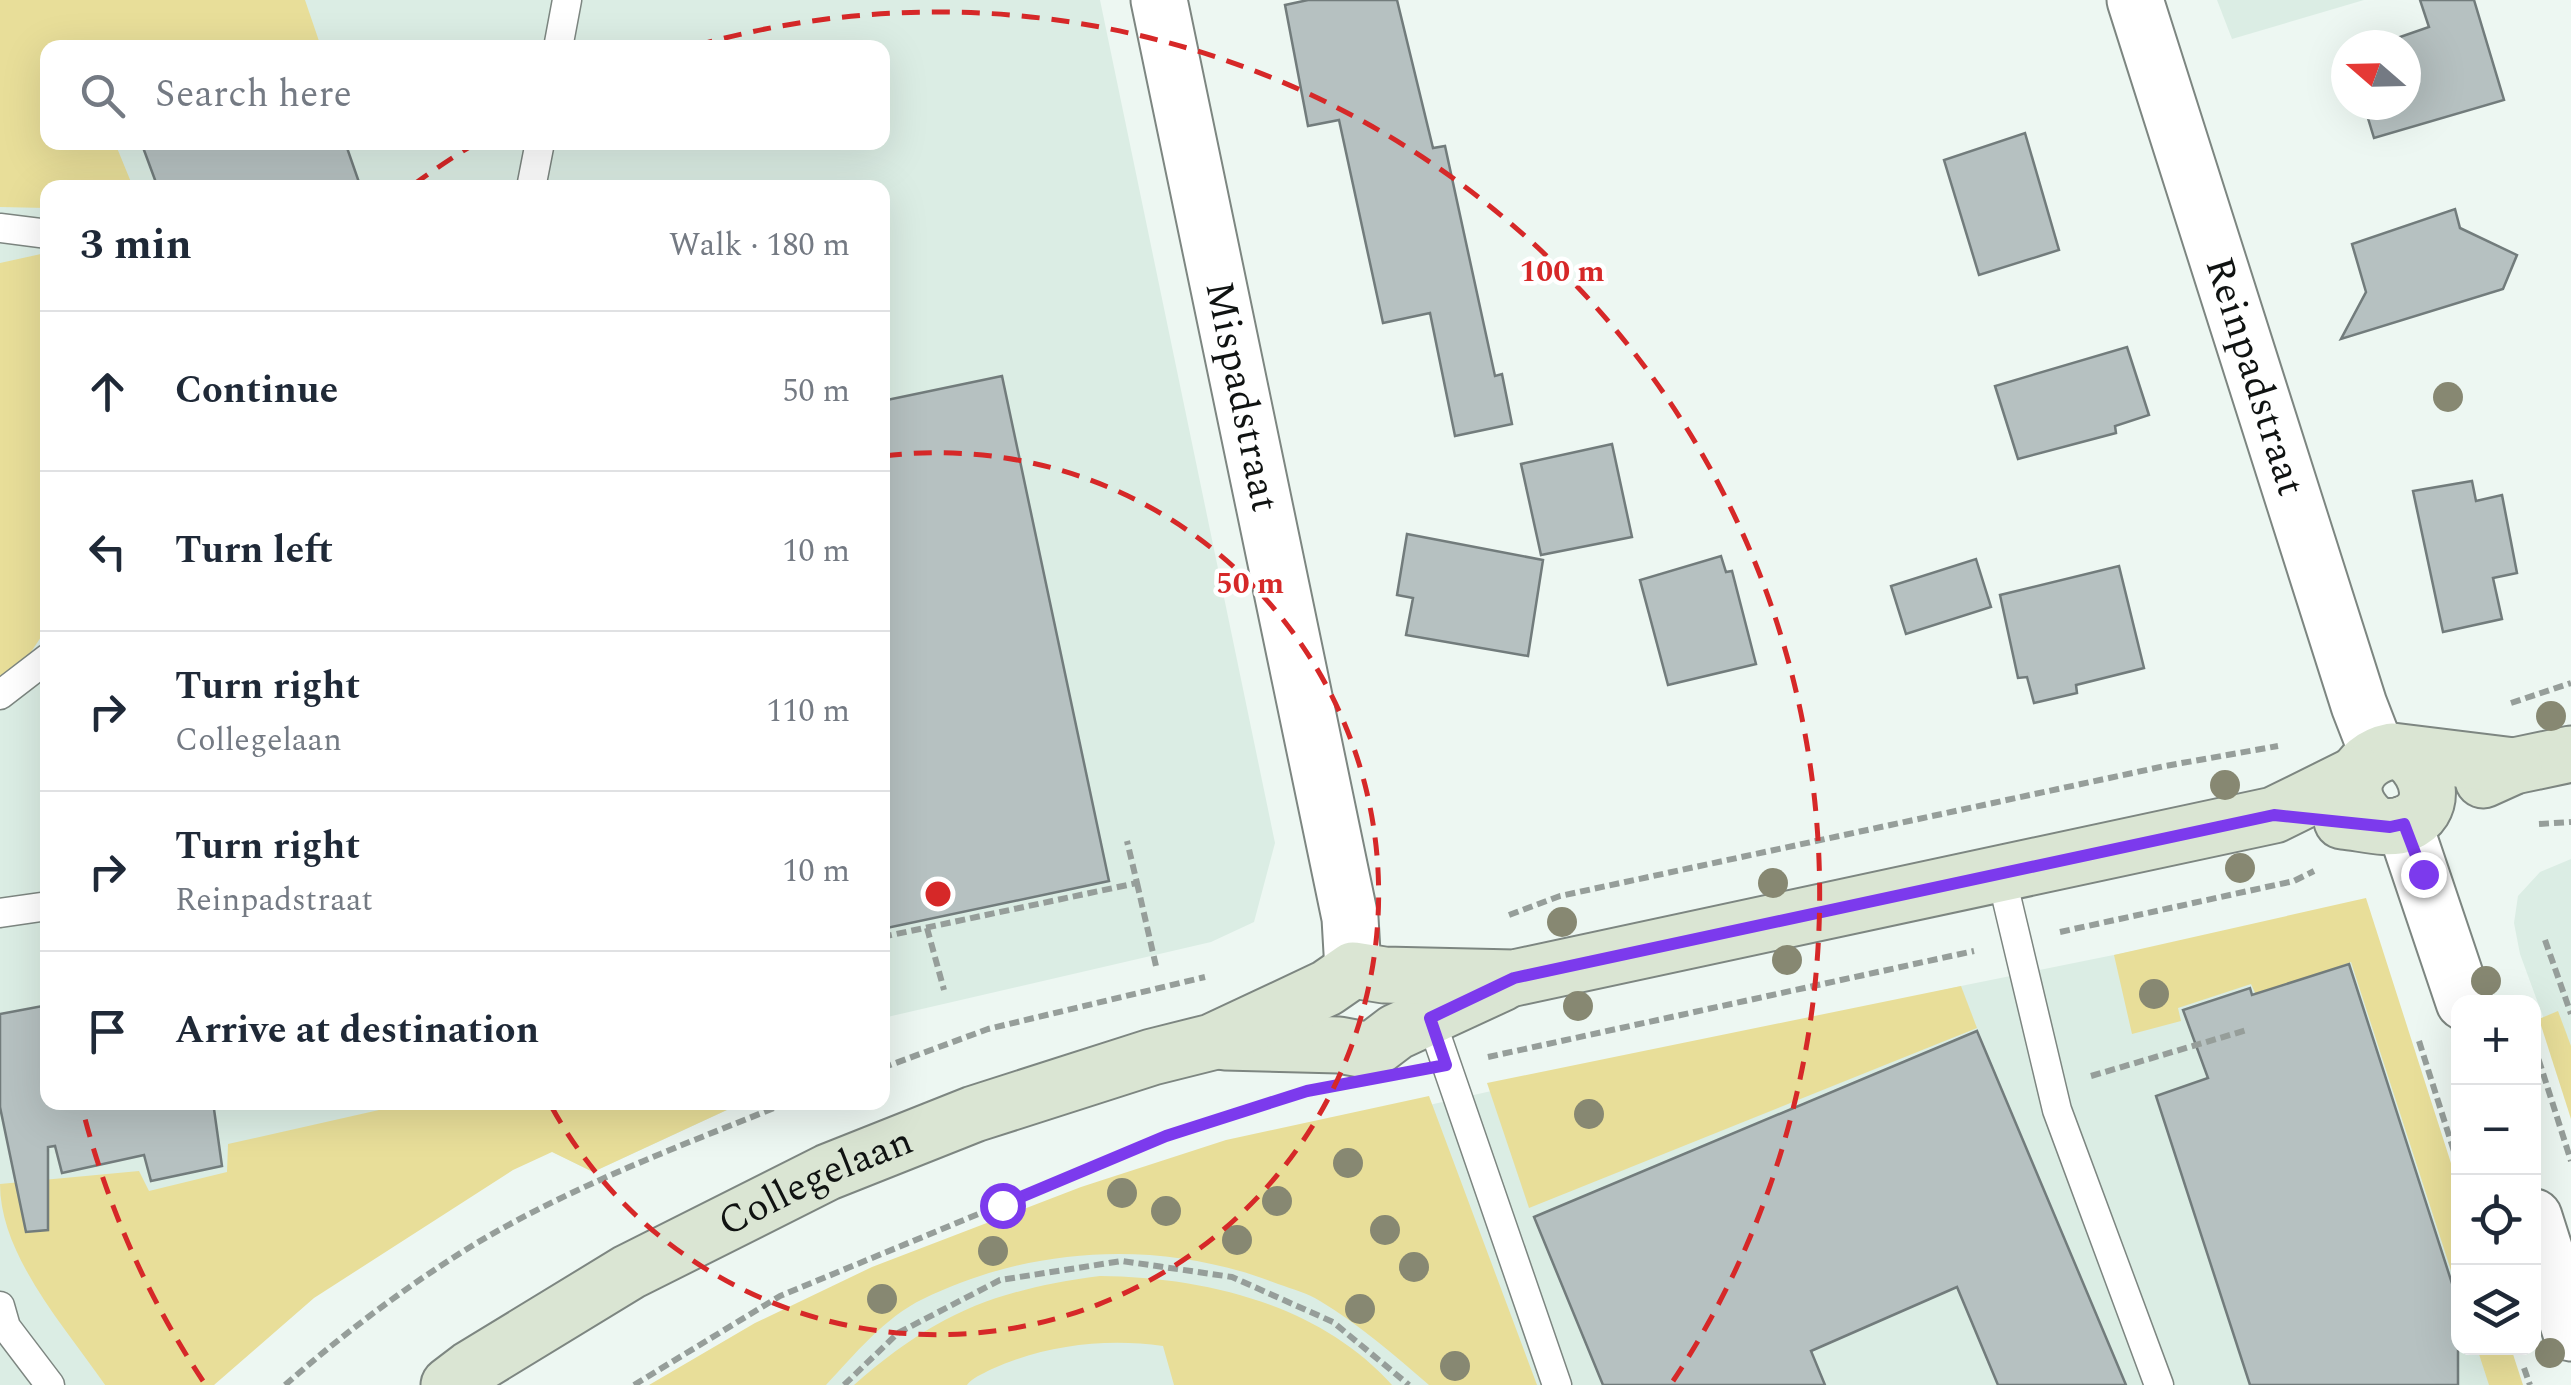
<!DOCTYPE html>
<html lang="en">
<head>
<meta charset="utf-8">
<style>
  body { margin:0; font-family:Spectral,serif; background:#f6f6f7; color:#1f2937 }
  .controls { position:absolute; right:30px; bottom:30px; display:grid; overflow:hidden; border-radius:20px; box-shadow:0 10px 40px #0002 }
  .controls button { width:90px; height:90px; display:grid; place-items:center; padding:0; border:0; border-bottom:2px solid #e0e1e3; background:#fff; color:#1f2937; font:50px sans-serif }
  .compass { position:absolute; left:2331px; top:30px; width:90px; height:90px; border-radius:50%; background:#fff; box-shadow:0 10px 40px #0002; rotate:290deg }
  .stop { position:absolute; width:30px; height:30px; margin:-22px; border:8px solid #7c3aed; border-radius:50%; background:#fff }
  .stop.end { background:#7c3aed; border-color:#fff; box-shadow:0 2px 10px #0008 }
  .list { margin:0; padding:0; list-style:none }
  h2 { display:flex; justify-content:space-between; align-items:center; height:130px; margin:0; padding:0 40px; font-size:42px }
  h2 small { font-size:32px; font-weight:400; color:#747a83 }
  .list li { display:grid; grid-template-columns:65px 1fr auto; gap:30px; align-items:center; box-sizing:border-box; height:160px; padding:0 40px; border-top:2px solid #e0e1e3 }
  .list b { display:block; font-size:38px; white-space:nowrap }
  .list p { margin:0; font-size:32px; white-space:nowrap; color:#747a83 }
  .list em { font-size:32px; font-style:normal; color:#747a83 }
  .icon { flex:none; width:55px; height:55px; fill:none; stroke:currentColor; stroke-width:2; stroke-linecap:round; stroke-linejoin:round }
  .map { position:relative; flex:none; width:2571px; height:1385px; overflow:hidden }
  .search { position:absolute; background:#fff; box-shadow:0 10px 40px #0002; left:40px; top:40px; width:850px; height:110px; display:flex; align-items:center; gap:25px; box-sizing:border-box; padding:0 35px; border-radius:20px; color:#747a83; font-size:38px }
  .panel { position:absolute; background:#fff; box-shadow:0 10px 40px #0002; left:40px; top:180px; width:850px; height:930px; border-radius:20px }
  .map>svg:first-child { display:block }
  .built { fill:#dbede4; fill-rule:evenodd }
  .green { fill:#e8de99 }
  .building { fill:#b6c1c1; stroke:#727c7c; stroke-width:2.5 }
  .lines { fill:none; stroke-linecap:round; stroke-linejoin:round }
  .lane-casing { stroke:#7d8681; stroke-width:31 }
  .street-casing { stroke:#7d8681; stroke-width:59 }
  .secondary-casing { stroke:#7d8681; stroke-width:59 }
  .path { stroke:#969e9a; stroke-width:6; stroke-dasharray:10 5; stroke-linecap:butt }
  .lane { stroke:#fff; stroke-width:28 }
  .street { stroke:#fff; stroke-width:55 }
  .secondary { stroke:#dae5d3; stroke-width:55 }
  .tree { fill:#878872 }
  .route { stroke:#7c3aed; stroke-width:12 }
  .ring { fill:none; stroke:#d62828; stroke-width:5; stroke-dasharray:18 12 }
  .labels { text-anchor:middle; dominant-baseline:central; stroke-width:9; stroke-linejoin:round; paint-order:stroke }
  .street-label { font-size:40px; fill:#101312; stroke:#fff }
  .centre { fill:#d62828; stroke:#fff; stroke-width:5 }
  .ring-label { font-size:30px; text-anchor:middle; font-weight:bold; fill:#d62828; stroke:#fff; stroke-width:9; stroke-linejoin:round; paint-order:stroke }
</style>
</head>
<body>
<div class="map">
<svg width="2571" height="1385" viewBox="0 0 2571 1385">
  <rect width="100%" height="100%" fill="#edf7f2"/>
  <g class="built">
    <path d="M0,0H1100L1275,843L1254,922L1211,942L883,1018L882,188H48V1102L742,1103L593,1172L497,1124L22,1262L105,1385H0ZM48,48H882V142H48Z"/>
    <path d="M2217,0H2364L2232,39Z"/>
    <path d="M2571,859V1102L2567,1082L2520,954L2514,923L2518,896L2540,872Z"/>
    <path d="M2356,906L2458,1217V1348H2501L2513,1385H671L1197,1157L1961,986Z"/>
  </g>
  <g class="green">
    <path d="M0,0H305L320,44L310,48H48V142L115,143L133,187L48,188L47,208L0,207Z"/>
    <path d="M41,254L48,257L47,628L27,658L0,676V263Z"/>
    <path d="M2366,898L2458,1185V1292L2351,962L2257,997L2251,984L2178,1008L2181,1021L2132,1034L2114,955Z"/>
    <path d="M1961,986L1977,1028L1529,1208L1487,1083Z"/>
    <path d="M2558,1011L2571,1046V1119L2539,1019Z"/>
    <path d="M1429,1096L1537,1385H1429C1394,1355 1360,1325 1320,1301C1308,1293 1292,1289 1278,1284C1164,1239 1033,1245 923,1299C885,1317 854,1355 826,1385H649L755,1323L872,1267L1081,1187L1226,1140Z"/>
    <path d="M410,1103H742L593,1172L552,1152L513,1170L314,1298L214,1385H105C66,1328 0,1256 0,1184L139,1171L149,1191L227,1172L228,1144Z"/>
    <path d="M1100,1276C1204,1277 1319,1304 1392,1385H1174L1163,1346C1105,1338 1046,1345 992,1369C982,1374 972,1378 967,1385H854C935,1314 994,1290 1100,1276Z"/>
    <path d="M2477,1348H2511L2523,1385H2489Z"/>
  </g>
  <g class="building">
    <path d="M1308,0H1397L1433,148L1445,146L1495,376L1502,374L1512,424L1455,436L1430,313L1383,323L1339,120L1308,126L1285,5Z"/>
    <path d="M2420,0H2474L2504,100L2374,138L2364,105H2406V45H2377L2429,27Z"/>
    <path d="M2025,133L2059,250L1979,275L1944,160Z"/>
    <path d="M141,142H345L361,188H158Z"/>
    <path d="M2455,209L2460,228L2517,255L2503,289L2341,339L2366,292L2352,244Z"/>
    <path d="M2127,347L2149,415L2115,426L2116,433L2018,459L1995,386Z"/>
    <path d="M1002,376L1109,881L882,929V401Z"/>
    <path d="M1612,444L1632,537L1541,555L1521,464Z"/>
    <path d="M2472,481L2476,501L2502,495L2517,573L2493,578L2502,619L2443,632L2413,491Z"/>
    <path d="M1407,534L1543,560L1528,656L1406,635L1413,598L1397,595Z"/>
    <path d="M1721,556L1726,572L1732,571L1756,664L1668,685L1640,580Z"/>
    <path d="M1976,559L1991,607L1906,634L1891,586Z"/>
    <path d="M2119,566L2144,668L2076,685L2077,693L2034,703L2027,677L2018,678L2000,595Z"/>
    <path d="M2349,964L2458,1302V1385H2250L2156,1096L2208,1078L2183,1010L2250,988L2252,995Z"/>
    <path d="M48,1005V1102H213L222,1166L151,1181L144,1155L62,1173L55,1146L48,1147V1230L26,1232L0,1107V1014Z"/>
    <path d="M1977,1031L2126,1385H1998L1957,1287L1811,1351L1825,1385H1603L1534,1217Z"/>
  </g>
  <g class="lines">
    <g class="lane-casing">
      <g id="lane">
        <path d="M558,48L567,0"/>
        <path d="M531,188L540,142"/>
        <path d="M0,228L48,234"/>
        <path d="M0,695L48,658"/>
        <path d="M2001,875L2057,1110L2159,1385"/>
        <path d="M0,913L48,906"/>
        <path d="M1430,1017L1557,1385"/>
        <path d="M0,1306L6,1327L50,1385"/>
      </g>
    </g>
    <g class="street-casing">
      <g id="street">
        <path id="s1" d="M1159,0L1350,918L1353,970"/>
        <path id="s2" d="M2135,0L2359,705L2378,754"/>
        <path d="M2404,824L2464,1002"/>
        <path d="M2534,1217L2571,1333"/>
      </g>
    </g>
    <g class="secondary-casing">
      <g id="secondary">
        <path d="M2483,780L2514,766L2571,754"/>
        <path d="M2342,821C2360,822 2387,831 2405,824C2439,810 2430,773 2407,755"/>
        <path d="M2375,824C2340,799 2351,759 2392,751L2514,766"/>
        <path d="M1225,1042L1339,1045L1371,1051L1396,1032L1502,983"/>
        <path id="s3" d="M449,1385L470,1369L629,1272L828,1172L974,1114L1152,1057L1212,1042L1327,988L1353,970L1384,975L1514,978L2274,815L2357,774"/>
      </g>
    </g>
    <g class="path">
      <path d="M2511,703L2571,683"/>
      <path d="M2539,824L2571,822"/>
      <path d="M1137,883L1156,966"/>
      <path d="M1509,915L1560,896L2165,766L2278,746"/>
      <path d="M927,928L944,990"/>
      <path d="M2060,932L2294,881L2314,871"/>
      <path d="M882,937L1137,883L1127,841"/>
      <path d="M2545,940L2571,1014"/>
      <path d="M882,1026L884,1034"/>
      <path d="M2419,1041L2458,1164"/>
      <path d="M2534,1045L2571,1161"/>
      <path d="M1488,1057L1974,951"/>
      <path d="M882,1068L988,1029L1205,977"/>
      <path d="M2091,1076L2247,1030"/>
      <path d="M2524,1368L2530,1385"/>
      <path d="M285,1385C344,1333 408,1285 475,1244C574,1185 683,1145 789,1102"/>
      <path d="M634,1385L780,1296L1167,1136L1266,1104"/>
      <path d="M844,1385L898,1333L1000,1280L1122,1261L1232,1277L1333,1322L1409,1385"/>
    </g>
    <use href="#lane" class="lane"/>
    <use href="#street" class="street"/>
    <use href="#secondary" class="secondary"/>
  </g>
  <g class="tree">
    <circle cx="2448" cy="397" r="15"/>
    <circle cx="2551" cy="716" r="15"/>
    <circle cx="2225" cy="785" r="15"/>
    <circle cx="2240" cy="868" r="15"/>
    <circle cx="1773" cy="883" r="15"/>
    <circle cx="1562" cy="922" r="15"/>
    <circle cx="1787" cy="960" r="15"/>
    <circle cx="2486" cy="981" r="15"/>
    <circle cx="2154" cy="994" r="15"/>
    <circle cx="1578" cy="1006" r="15"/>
    <circle cx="1589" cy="1114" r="15"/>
    <circle cx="1348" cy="1163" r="15"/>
    <circle cx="1122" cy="1193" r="15"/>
    <circle cx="1277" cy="1201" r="15"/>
    <circle cx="1166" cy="1211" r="15"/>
    <circle cx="1385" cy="1230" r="15"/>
    <circle cx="1237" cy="1240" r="15"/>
    <circle cx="993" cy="1251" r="15"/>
    <circle cx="1414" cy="1267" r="15"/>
    <circle cx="882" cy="1299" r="15"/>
    <circle cx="1360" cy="1309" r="15"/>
    <circle cx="2550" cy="1353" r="15"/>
    <circle cx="1455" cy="1366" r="15"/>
  </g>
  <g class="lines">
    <path class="route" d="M1002,1205L1166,1136L1307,1091L1446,1065L1430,1018L1514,978L2274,815L2390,827L2404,824L2423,874"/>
  </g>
  <g class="ring">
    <path d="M884 456A441 441 0 1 1 550 1104"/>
    <path d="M203 1381A882 882 0 0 1 82 1107M413 185A882 882 0 0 1 471 146M695 46A882 882 0 0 1 1673 1381"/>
  </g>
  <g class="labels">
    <g class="street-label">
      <text stroke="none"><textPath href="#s2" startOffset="395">Reinpadstraat</textPath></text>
      <text stroke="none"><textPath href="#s1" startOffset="405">Mispadstraat</textPath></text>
      <text stroke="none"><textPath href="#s3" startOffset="420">Collegelaan</textPath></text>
    </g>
  </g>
  <circle cx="938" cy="894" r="15" class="centre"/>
  <g class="ring-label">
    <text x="1562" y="281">100 m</text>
    <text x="1250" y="593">50 m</text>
  </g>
</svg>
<div class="controls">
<button>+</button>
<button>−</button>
<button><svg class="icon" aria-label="locate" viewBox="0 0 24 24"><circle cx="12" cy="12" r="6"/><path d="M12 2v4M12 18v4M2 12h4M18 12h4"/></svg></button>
<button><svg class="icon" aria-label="layers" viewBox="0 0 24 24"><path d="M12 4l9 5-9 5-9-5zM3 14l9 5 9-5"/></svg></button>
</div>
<svg class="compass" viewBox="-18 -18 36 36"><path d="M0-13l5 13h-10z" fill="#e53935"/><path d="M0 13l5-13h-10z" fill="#747a83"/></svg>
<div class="stop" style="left:1002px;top:1205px"></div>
<div class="stop end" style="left:2423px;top:874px"></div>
<div class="search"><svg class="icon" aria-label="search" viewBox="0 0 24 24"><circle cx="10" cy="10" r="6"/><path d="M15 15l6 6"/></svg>Search here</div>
<section class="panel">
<h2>3 min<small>Walk · 180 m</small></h2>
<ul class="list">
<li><svg class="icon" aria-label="ahead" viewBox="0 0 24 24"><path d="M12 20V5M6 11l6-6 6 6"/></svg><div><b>Continue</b></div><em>50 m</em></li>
<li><svg class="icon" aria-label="left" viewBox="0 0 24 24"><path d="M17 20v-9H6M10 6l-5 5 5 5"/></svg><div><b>Turn left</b></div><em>10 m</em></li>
<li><svg class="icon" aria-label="right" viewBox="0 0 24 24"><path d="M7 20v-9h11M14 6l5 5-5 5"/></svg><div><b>Turn right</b><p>Collegelaan</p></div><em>110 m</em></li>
<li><svg class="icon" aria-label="right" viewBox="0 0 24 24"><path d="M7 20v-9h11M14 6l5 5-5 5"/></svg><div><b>Turn right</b><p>Reinpadstraat</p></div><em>10 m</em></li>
<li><svg class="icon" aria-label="arrive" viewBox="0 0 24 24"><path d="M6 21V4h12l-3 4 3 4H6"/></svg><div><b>Arrive at destination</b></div></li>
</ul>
</section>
</div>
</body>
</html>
